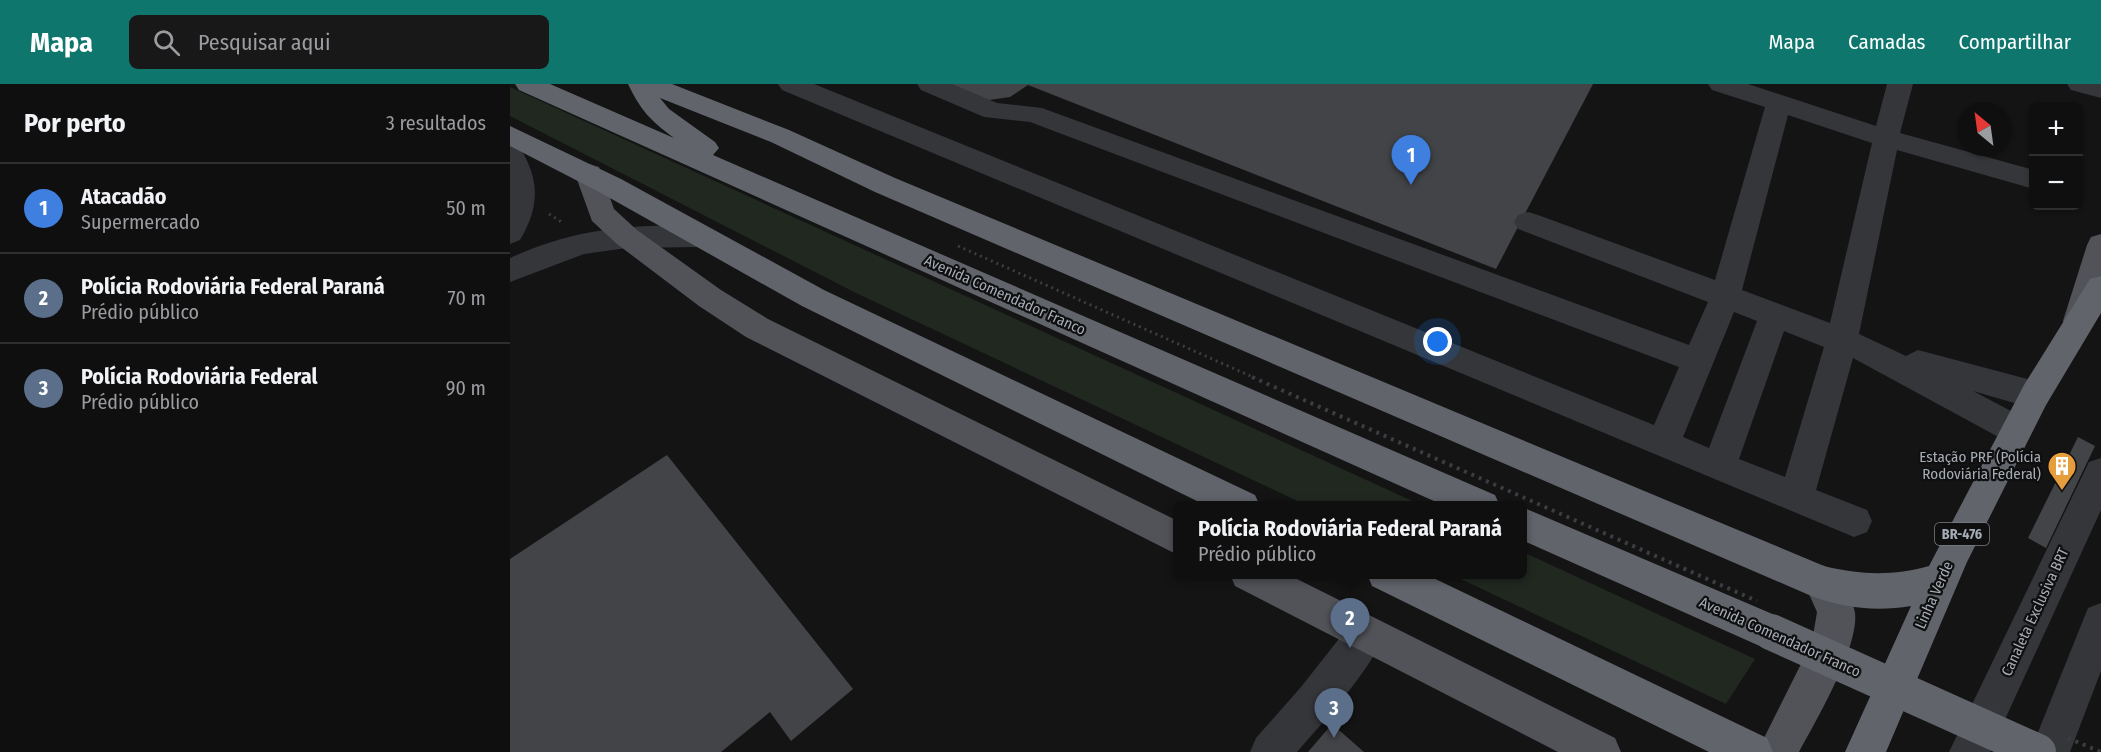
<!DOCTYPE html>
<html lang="pt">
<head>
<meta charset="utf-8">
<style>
  body { margin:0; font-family:"Fira Sans Condensed",sans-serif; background:#181819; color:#f1f3f6 }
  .controls { position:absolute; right:18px; top:18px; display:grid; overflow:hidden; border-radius:9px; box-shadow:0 2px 4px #0004 }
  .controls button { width:54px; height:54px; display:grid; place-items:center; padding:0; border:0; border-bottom:2px solid #2f2f30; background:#0f0f10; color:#f1f3f6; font:30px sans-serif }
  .compass { position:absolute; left:1447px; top:18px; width:54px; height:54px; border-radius:50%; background:#0f0f10; box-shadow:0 2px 4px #0004; rotate:331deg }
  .you { position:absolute; left:928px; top:258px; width:21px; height:21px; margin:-15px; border:4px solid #fff; border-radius:50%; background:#1a73e8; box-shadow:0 0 0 9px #1a73e833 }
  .badge { display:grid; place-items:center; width:39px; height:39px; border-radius:50%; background:#0f766e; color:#fff; font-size:20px; font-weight:700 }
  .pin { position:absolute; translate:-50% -50px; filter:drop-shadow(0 2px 3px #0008) }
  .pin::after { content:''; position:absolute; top:32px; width:21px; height:18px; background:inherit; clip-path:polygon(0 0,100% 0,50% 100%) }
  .popup { position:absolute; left:663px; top:417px; width:354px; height:78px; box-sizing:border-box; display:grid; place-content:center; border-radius:9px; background:#0f0f10; filter:drop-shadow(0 2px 4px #0005); font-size:20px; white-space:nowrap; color:#9b9c9f }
  .popup b { font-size:22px; color:#f1f3f6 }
  .popup::after { content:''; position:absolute; left:50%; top:100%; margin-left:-12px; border:12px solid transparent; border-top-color:#0f0f10 }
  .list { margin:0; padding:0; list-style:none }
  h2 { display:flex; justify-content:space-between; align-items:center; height:78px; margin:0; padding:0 24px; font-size:26px }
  h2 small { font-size:20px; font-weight:400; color:#9b9c9f }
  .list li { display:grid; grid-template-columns:39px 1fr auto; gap:18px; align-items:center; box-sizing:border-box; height:90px; padding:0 24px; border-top:2px solid #2f2f30 }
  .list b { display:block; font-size:22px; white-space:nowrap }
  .list p { margin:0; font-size:20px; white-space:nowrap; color:#9b9c9f }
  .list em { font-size:20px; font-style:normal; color:#9b9c9f }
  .icon { flex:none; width:33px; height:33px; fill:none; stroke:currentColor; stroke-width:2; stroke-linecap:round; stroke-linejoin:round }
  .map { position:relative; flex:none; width:1591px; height:668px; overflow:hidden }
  header { display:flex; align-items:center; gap:36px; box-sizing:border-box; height:84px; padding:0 30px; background:#0f766e; color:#fff }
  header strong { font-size:28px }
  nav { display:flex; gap:33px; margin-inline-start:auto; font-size:21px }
  .search { width:420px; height:54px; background:#181819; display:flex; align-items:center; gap:15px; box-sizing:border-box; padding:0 21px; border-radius:9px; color:#9b9c9f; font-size:22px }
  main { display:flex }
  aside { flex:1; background:#0f0f10 }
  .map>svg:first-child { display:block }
  .green { fill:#202820 }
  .building { fill:#434448 }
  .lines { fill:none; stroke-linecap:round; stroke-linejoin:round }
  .path { stroke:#3b3d41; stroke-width:3; stroke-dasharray:2 4; stroke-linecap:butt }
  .minor { fill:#35363a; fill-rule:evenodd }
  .major { fill:#515359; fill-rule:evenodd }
  .highway { fill:#61646b; fill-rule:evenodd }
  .path-bridge-far1 { stroke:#3b3d41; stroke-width:3; stroke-dasharray:2 4; stroke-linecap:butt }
  .path-bridge { stroke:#3b3d41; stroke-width:4; stroke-dasharray:3 5; stroke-linecap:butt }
  .highway-bridge { stroke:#61646b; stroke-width:36 }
  .labels { text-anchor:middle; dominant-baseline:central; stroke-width:4.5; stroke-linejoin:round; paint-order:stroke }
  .shield { fill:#0f0f10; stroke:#797d84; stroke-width:1.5 }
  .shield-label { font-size:14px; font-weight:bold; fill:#a6acb5 }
  .street-label { font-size:15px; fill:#a6acb5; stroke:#0f0f10 }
  .poi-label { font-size:15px; fill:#a6acb5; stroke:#0f0f10; text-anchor:end }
</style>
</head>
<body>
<header>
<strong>Mapa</strong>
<div class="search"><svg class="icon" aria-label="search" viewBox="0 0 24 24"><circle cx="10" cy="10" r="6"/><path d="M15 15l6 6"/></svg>Pesquisar aqui</div>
<nav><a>Mapa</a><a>Camadas</a><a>Compartilhar</a></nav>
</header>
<main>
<aside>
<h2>Por perto<small>3 resultados</small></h2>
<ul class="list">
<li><span class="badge" style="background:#3f7fe0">1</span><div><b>Atacadão</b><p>Supermercado</p></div><em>50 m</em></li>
<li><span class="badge" style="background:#5c6f8a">2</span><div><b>Polícia Rodoviária Federal Paraná</b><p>Prédio público</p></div><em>70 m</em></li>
<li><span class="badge" style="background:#5c6f8a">3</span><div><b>Polícia Rodoviária Federal</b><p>Prédio público</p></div><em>90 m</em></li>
</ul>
</aside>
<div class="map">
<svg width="1591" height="668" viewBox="0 0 1591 668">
  <rect width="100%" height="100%" fill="#141415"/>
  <g class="green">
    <path d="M0,3L911,421H796L348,210L0,32Z"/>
    <path d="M1013,468L1245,575L1216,620L942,491L1012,490Z"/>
  </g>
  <g class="building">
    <path d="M440,0H1083L986,185L518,1L500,13L479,16Z"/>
    <path d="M1568,353L1585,362L1536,464L1518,454Z"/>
    <path d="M157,371L343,605L281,657L260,628L211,668H0V475Z"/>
    <path d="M822,640L854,668H798Z"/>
  </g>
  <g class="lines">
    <path class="path" d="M39,130L53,139"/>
    <g class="minor">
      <path d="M268,0H304L1144,341L1169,283L520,38L474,33L411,6L407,0H442L487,19L532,24L1179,261L1198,218L1008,145L1004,138L1008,131L1018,128L1028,131L1205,196L1255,23L1202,6L1198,0H1238L1366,42L1377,0H1403L1390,49L1524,86V105L1387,66L1349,250L1396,272L1408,266L1525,297L1536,301L1541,311L1536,321L1525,325L1463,307L1518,336L1523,346L1518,356L1506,360L1494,356L1343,274L1306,406L1357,426L1362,437L1357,448L1344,453L272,6ZM1278,31L1362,59L1320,239L1232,206ZM1224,228L1247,237L1199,364L1173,353ZM1274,247L1314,263L1275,393L1229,375Z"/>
      <path d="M1557,0H1591V14L1561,6Z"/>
      <path d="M0,59L9,62C30,96 30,122 10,156L0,160Z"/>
      <path d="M190,141L200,145L204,152L200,159L190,163L117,164L74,170L0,198V174C66,144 118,141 190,141Z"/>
      <path d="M1591,374V426L1480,668H1439L1579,378Z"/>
      <path d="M1591,519V587L1560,668H1520L1578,524Z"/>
      <path d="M856,531L869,537L875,550C859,588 815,636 787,668H740L746,654L791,603L843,537Z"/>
    </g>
    <g class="major">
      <path d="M79,80L89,83L104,125L127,146L211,206L258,235L668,437V471L236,253L189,222L107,160L82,137L65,90L69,83Z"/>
      <path d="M1591,150V211L1579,246L1568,249L1557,246L1553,237L1577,161L1581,153Z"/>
      <path d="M1312,481L1325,487C1331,500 1343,515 1345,529C1349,563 1306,637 1289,668H1247L1302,558L1307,528L1294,499L1299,487Z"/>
      <path d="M720,490H777L1105,654L1111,668H1048L725,502Z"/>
    </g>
    <g class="highway">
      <path d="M5,0H40L164,54C140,36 131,27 118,0H162L279,46L385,94L1314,482C1350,491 1383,492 1419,482L1514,301L1580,195L1591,192V229L1536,321L1457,478L1376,668H1335L1401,522C1366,528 1332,524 1299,511L365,108L261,58L150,14L159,25L205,58L209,64L203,71L985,411L990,422H935L9,6Z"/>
      <path d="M0,42L111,95L314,206L745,411L750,422H697L292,222L91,109L0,62Z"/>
      <path d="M1012,423L1274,535L1280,548L1274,561L1261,567L1012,456Z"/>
      <path d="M857,490H915L1257,654L1263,668H1199L862,502Z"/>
    </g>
    <path class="path-bridge-far1" d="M448,162L745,294"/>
    <g class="path-bridge">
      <path d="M742,293L1247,517"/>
      <path d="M1558,654L1591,668"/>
    </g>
    <path class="highway-bridge" d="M1261,548L1528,668"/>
  </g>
  <defs>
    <g id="building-pin" transform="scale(1.5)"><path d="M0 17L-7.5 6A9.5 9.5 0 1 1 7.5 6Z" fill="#e69d3b" stroke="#0f0f10"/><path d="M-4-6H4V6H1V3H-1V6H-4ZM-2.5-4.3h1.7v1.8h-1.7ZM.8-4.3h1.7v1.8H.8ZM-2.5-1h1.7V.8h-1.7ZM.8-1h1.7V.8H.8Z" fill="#fff"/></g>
  </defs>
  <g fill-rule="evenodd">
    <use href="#building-pin" x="1552" y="382"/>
  </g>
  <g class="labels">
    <rect class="shield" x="1425" y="439" width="54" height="22" rx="4.5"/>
    <g class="shield-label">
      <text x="1452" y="450">BR-476</text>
    </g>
    <g class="street-label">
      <text transform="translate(495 211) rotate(24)">Avenida Comendador Franco</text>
      <text transform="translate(1424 511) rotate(-66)">Linha Verde</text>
      <text transform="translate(1525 528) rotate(-65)">Canaleta Exclusiva BRT</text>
      <text transform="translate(1270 553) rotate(24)">Avenida Comendador Franco</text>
    </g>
    <g class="poi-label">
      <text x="1531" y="373">Estação PRF (Polícia<tspan x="1531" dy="17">Rodoviária Federal)</tspan></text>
    </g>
  </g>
</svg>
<div class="controls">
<button>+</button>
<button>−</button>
</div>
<svg class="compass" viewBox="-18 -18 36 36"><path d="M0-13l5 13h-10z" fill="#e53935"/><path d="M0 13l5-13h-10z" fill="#9b9c9f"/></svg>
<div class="you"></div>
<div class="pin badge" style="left:901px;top:101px;background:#3f7fe0">1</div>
<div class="pin badge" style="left:840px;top:564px;background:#5c6f8a">2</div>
<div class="popup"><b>Polícia Rodoviária Federal Paraná</b>Prédio público</div>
<div class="pin badge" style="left:824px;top:654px;background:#5c6f8a">3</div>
</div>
</main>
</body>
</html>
